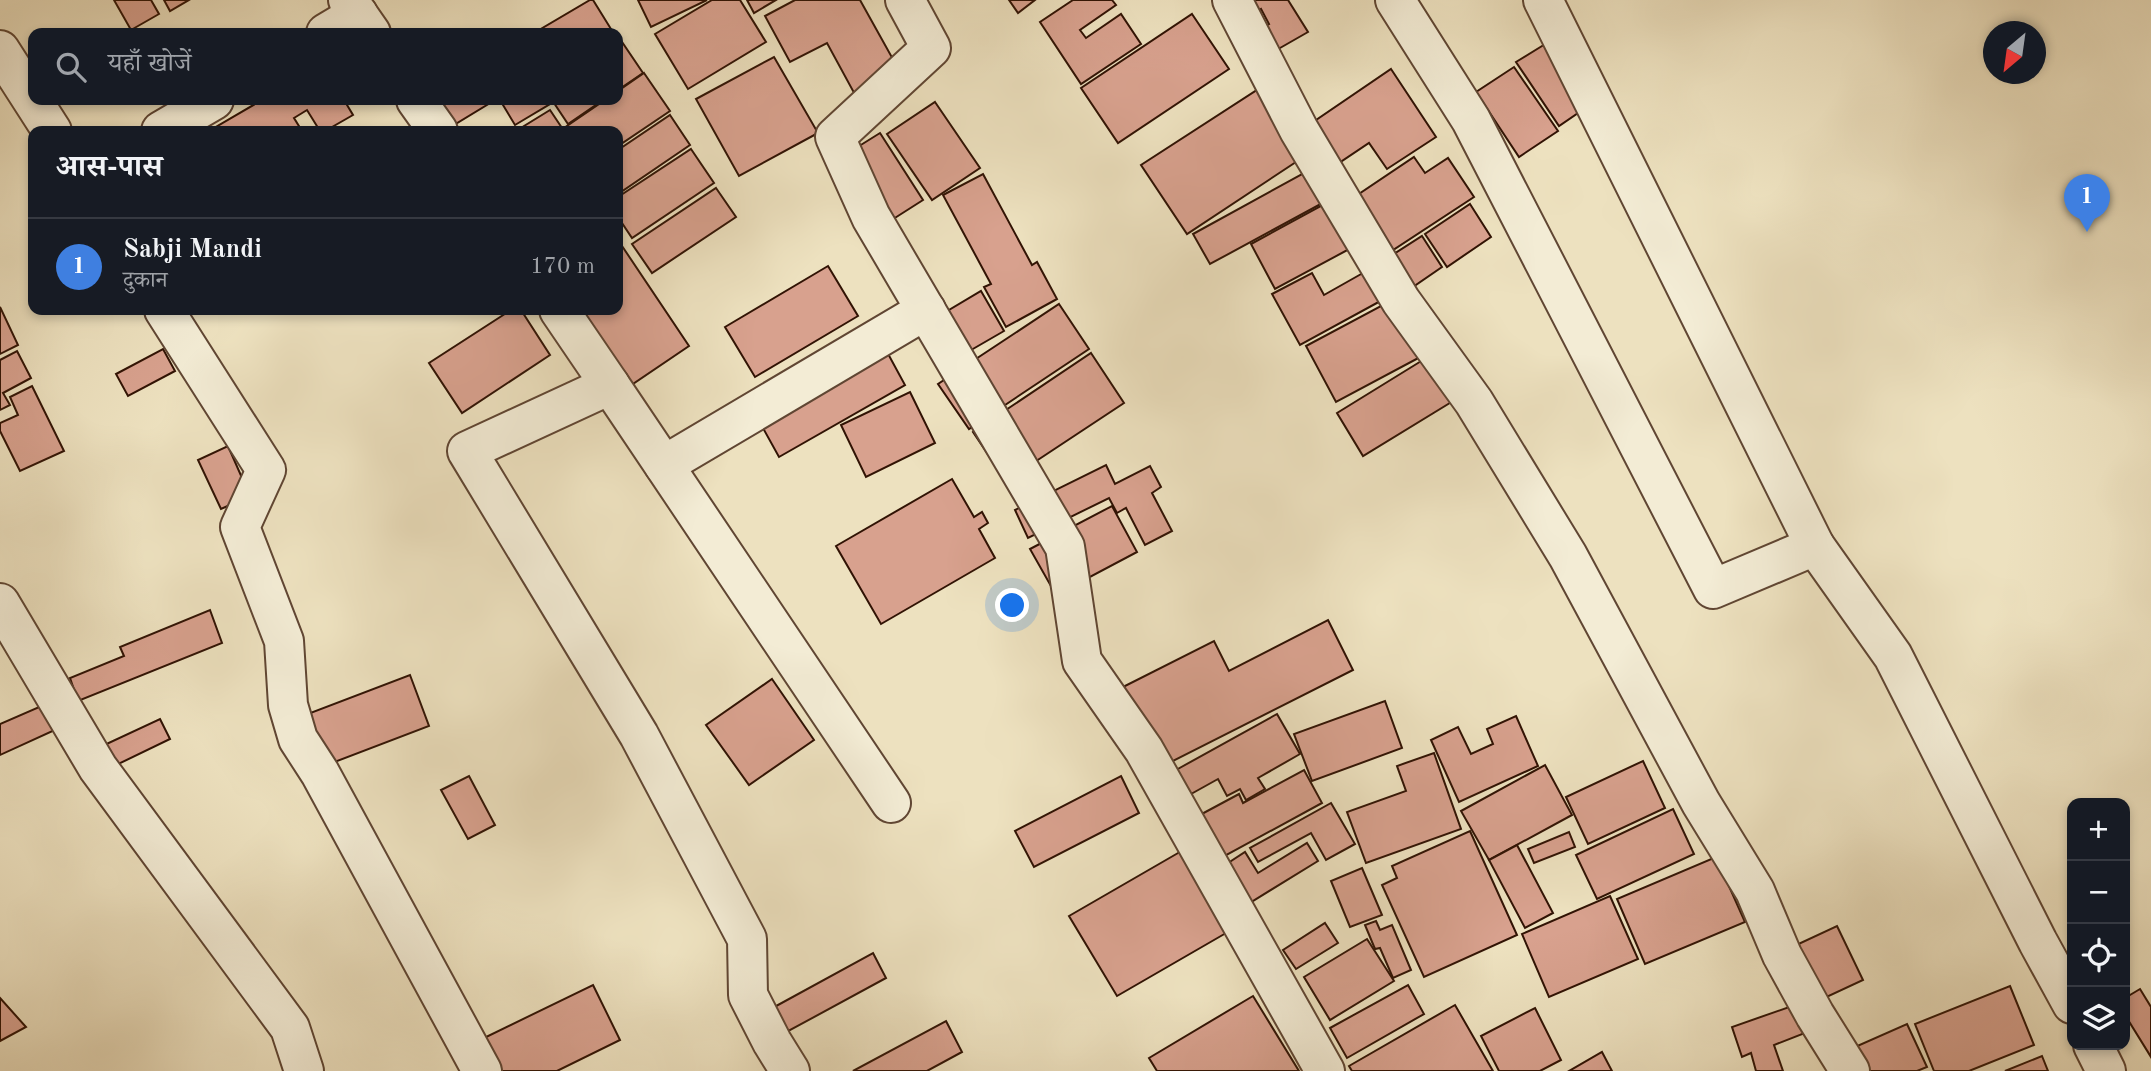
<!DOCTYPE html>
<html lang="hi">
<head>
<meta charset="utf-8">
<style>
  body { margin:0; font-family:"Old Standard TT","Noto Serif Devanagari",serif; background:#20242c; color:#f1f3f6 }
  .controls { position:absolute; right:21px; bottom:21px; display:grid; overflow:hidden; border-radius:14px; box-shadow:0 4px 10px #0003 }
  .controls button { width:63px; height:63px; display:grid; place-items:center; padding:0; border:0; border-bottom:2px solid #363941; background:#171b24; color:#f1f3f6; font:35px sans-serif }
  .compass { position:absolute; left:1983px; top:21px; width:63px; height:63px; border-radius:50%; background:#171b24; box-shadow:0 4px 10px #0003; rotate:209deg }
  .you { position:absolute; left:1013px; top:606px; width:24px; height:24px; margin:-18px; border:5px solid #fff; border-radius:50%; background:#1a73e8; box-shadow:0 0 0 10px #1a73e833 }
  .badge { display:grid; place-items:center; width:46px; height:46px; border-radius:50%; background:#c59692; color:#fff; font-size:23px; font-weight:700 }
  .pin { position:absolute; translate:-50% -58px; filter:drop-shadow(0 2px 4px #0008) }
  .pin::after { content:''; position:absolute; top:37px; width:24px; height:21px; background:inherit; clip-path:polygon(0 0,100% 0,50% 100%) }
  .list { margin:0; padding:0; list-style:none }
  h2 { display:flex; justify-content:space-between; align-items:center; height:91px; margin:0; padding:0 28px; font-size:30px }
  h2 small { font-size:23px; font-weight:400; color:#9ea1a6 }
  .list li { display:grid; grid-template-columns:46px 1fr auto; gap:21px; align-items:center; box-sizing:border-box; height:98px; padding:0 28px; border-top:2px solid #363941 }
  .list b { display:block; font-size:26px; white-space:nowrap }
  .list p { margin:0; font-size:23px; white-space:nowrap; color:#9ea1a6 }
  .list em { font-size:23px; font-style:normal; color:#9ea1a6 }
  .icon { flex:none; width:38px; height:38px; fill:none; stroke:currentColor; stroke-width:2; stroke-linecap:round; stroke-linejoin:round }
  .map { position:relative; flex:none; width:2151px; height:1071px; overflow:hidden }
  .search { position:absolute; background:#171b24; box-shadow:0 4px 10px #0003; left:28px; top:28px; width:595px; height:77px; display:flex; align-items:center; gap:18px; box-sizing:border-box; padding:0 24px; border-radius:14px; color:#9ea1a6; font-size:26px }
  .panel { position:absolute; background:#171b24; box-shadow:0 4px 10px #0003; left:28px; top:126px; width:595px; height:189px; border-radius:14px }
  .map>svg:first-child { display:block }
  .building { fill:#d8a18e; stroke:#311304; stroke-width:2 }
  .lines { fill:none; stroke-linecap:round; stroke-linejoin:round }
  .street-casing { stroke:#604633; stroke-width:42 }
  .street { stroke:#f3ecd5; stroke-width:38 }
</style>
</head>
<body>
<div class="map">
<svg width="2151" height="1071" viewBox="0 0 2151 1071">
  <rect width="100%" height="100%" fill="#ede1bf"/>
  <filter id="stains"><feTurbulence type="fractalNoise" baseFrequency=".00286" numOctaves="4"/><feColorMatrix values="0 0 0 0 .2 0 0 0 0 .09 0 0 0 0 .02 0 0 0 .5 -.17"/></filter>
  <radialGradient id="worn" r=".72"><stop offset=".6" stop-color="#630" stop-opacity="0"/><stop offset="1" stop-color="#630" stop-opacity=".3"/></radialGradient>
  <g class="building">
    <path d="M114,0H151L159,14L131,30Z"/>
    <path d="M164,0H189L170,11Z"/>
    <path d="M590,0H593L611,29L603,33H534Z"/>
    <path d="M638,0H707L651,27Z"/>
    <path d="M712,0H740L766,42L688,89L655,34Z"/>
    <path d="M747,0H776L754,13Z"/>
    <path d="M795,0H860L909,88L865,113L827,43L790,62L765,16Z"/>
    <path d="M1009,0H1035L1018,13Z"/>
    <path d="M1073,0H1112L1116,5L1080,30L1086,38L1121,14L1141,44L1081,84L1040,22Z"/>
    <path d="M1247,0H1288L1308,32L1273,52L1259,29L1269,24L1261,9L1249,16Z"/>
    <path d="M1192,14L1229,69L1118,143L1081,88Z"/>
    <path d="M618,36L643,73L618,90Z"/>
    <path d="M1555,38L1597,100L1559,126L1516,62Z"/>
    <path d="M774,57L818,133L739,176L696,99Z"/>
    <path d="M1514,67L1558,131L1519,157L1476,92Z"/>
    <path d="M1391,69L1436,137L1387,169L1369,143L1324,173L1297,133Z"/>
    <path d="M644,73L670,111L618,146V131H566L564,128L605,100H618V91Z"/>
    <path d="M1257,90L1302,158L1187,234L1141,165Z"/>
    <path d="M262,100H344L353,115L325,131H320L307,110L294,118L302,131H209Z"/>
    <path d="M402,100H495L444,131Z"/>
    <path d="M500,100H548L550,104L515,125Z"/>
    <path d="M552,100H603L568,124Z"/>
    <path d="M935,102L980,168L932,200L887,134Z"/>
    <path d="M550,110L564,131H516Z"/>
    <path d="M670,115L690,145L618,194V150Z"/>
    <path d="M880,133L923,200L876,230L832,163Z"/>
    <path d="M691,149L714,183L632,238L618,217V197Z"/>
    <path d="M1414,157L1425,173L1448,158L1474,197L1381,258L1344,204Z"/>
    <path d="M1313,168L1330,199L1210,264L1193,234Z"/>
    <path d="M983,174L1032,265L1037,262L1057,299L1006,327L984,287L991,284L943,195Z"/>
    <path d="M716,188L736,217L652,273L632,244Z"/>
    <path d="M1328,202L1353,247L1275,289L1251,244Z"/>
    <path d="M1470,204L1491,237L1447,267L1425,234Z"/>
    <path d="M1422,236L1442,267L1407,291L1386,259Z"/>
    <path d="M618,240L689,346L618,394L562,310H618Z"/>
    <path d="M828,266L858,316L755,377L725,327Z"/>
    <path d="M1370,269L1386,298L1300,345L1272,294L1312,273L1324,295Z"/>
    <path d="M981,291L1004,331L940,368L917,329Z"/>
    <path d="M1394,299L1424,355L1336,402L1306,346Z"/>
    <path d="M1059,304L1089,349L969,429L938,384Z"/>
    <path d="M0,307L18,345L0,354Z"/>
    <path d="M511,310H521L550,355L462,413L429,363Z"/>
    <path d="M880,339L905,385L779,457L753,410Z"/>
    <path d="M163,349L175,371L128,396L116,374Z"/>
    <path d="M17,351L31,378L3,393L10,405L0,410V360Z"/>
    <path d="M1091,353L1124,403L1006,481L973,432Z"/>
    <path d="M1431,355L1458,398L1363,456L1337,413Z"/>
    <path d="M32,386L64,451L20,471L0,431V423L18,415L10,397Z"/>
    <path d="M910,392L935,443L866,477L841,425Z"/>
    <path d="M228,446L250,496L221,509L198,460Z"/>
    <path d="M1106,465L1115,484L1150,466L1161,487L1152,493L1172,531L1145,545L1126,508L1117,513L1109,498L1028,538L1015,510Z"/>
    <path d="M952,479L974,517L982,512L988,523L979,529L995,558L881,624L836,546Z"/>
    <path d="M1112,506L1137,552L1056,595L1030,549Z"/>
    <path d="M210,610L222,643L78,701L70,678L124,656L120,647Z"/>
    <path d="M1328,620L1353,670L1157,769L1117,690L1214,641L1229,671Z"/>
    <path d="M410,675L429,726L324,766L305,715Z"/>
    <path d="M772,679L814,740L749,785L706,725Z"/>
    <path d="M1385,701L1402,748L1312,781L1294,734Z"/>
    <path d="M46,704L57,729L0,755V724Z"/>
    <path d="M1277,714L1300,754L1258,778L1265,789L1246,800L1240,789L1227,796L1218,779L1191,794L1176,770Z"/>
    <path d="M1516,716L1538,766L1459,802L1431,740L1458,727L1471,754L1493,744L1487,729Z"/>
    <path d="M160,719L170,739L110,768L100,747Z"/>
    <path d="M1434,753L1461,829L1366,863L1347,812L1406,791L1397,766Z"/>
    <path d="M1643,761L1665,808L1588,844L1566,797Z"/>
    <path d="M1545,765L1572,815L1489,860L1461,811Z"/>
    <path d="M1304,770L1322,803L1221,858L1198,816L1239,794L1243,803Z"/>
    <path d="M469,776L495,825L468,839L441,790Z"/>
    <path d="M1121,776L1139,813L1034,867L1015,831Z"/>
    <path d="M1331,803L1355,844L1326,860L1311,833L1258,862L1250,848Z"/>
    <path d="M1673,809L1694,854L1597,899L1576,855Z"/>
    <path d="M1470,831L1517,935L1424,977L1382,885L1397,878L1392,866Z"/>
    <path d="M1569,832L1575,847L1534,863L1528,849Z"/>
    <path d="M1307,843L1318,861L1248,904L1225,865L1245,852L1258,873Z"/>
    <path d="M1517,845L1553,913L1525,928L1489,860Z"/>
    <path d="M1185,849L1233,929L1117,996L1069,916Z"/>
    <path d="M1716,857L1745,922L1645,964L1617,899Z"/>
    <path d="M1362,868L1382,915L1350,927L1331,881Z"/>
    <path d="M1610,896L1638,959L1549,997L1522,934Z"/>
    <path d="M1376,921L1380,930L1392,925L1411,970L1393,978L1380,948L1375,949L1365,925Z"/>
    <path d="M1325,923L1338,943L1296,969L1283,950Z"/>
    <path d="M1837,926L1863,980L1818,1001L1792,947Z"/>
    <path d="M1367,939L1394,981L1330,1020L1304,977Z"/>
    <path d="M873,953L886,978L781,1035L767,1011Z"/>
    <path d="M593,985L620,1040L557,1071H498L482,1039Z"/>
    <path d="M1408,985L1424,1014L1347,1058L1330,1028Z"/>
    <path d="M2010,986L2034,1045L1969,1071H1934L1915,1024Z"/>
    <path d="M2140,989L2151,1007V1057L2125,1015V998Z"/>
    <path d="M1253,996L1299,1071H1157L1149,1058Z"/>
    <path d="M0,998L26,1027L0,1041Z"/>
    <path d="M1455,1005L1493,1071H1352L1349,1066Z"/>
    <path d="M1795,1005L1805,1033L1774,1045L1783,1071H1756L1751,1053L1742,1057L1732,1027Z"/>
    <path d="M1535,1008L1561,1060L1540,1071H1499L1481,1036Z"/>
    <path d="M946,1021L962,1052L927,1071H853Z"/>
    <path d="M1907,1024L1927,1067L1917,1071H1866L1855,1047Z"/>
    <path d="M1602,1052L1612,1071H1569Z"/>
    <path d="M2042,1056L2048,1071H2005Z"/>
  </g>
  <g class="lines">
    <g class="street-casing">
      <g id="street">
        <path d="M348,0L371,33"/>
        <path d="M905,0L931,48L835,137L871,217L1065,547L1082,661L1144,750L1325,1071"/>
        <path d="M1232,0L1299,130L1401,301L1474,402L1568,556L1701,803L1755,891L1782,955L1815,1015L1850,1071"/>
        <path d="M1395,0L1471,120L1713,589L1815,546L1893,656L2038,942L2072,1004"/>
        <path d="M1543,0L1815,546"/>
        <path d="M326,33L358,14"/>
        <path d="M0,50L52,131"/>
        <path d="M416,100L438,131"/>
        <path d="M161,131L214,100"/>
        <path d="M164,310L266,470L240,527L284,641L288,705L298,739L320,773L482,1071"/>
        <path d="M559,310L610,385L467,451L639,735L747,939L748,995L772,1042L790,1071"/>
        <path d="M610,385L891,803"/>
        <path d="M664,465L926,310"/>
        <path d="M0,603L98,768L290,1028L304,1071"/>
        <path d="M2093,1045L2106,1071"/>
      </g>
    </g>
    <use href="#street" class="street"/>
  </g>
  <rect width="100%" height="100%" filter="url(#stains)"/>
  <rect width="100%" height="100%" fill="url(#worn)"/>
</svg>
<div class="controls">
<button>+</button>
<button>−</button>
<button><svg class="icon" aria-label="locate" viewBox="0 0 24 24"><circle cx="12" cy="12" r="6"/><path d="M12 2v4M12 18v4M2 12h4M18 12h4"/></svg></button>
<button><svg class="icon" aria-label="layers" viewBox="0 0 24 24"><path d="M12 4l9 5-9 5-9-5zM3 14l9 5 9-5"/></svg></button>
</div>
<svg class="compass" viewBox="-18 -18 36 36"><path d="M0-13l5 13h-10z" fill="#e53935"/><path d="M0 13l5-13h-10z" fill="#9ea1a6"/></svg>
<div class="you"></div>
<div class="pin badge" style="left:2087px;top:232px;background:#3f7fe0">1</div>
<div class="search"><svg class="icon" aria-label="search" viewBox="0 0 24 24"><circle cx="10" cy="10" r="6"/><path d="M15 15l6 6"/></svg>यहाँ खोजें</div>
<section class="panel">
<h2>आस-पास<small></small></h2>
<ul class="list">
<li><span class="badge" style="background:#3f7fe0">1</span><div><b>Sabji Mandi</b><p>दुकान</p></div><em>170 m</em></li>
</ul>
</section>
</div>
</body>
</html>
